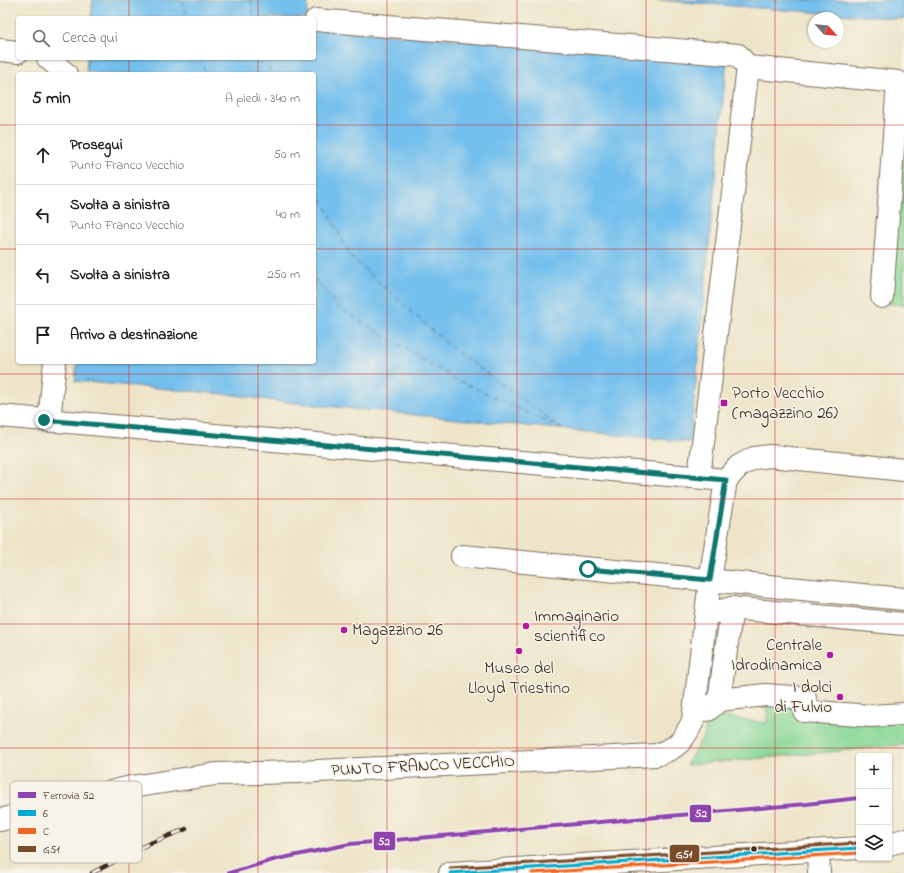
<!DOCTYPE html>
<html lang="it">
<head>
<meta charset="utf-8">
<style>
  body { margin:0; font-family:"Indie Flower",sans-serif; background:#f2f2f2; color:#202124 }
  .controls { position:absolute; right:12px; bottom:12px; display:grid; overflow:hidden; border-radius:4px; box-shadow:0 1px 3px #0004 }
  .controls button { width:36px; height:36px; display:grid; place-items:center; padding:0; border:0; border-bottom:1px solid #e0e0e0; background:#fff; color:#202124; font:20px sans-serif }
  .compass { position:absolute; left:808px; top:12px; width:36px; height:36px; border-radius:50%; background:#fff; box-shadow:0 1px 3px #0004; rotate:117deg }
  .stop { position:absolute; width:12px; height:12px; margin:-9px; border:3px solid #0f766e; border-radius:50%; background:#fff }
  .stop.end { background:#0f766e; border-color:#fff; box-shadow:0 1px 4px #0008 }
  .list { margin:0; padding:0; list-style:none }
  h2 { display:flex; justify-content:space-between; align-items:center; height:52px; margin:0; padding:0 16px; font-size:17px }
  h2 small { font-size:13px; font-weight:400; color:#757577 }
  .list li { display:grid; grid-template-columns:26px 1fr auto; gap:12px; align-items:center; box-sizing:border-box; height:60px; padding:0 16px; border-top:1px solid #e0e0e0 }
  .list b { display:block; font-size:15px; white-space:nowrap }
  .list p { margin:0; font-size:13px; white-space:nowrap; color:#757577 }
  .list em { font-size:13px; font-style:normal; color:#757577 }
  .icon { flex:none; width:22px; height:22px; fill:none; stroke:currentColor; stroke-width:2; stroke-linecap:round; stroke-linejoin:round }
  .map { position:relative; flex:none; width:904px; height:873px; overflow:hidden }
  .search { position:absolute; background:#fff; box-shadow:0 1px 3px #0004; left:16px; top:16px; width:300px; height:44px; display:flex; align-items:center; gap:10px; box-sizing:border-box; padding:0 14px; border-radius:4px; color:#757577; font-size:15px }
  .panel { position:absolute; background:#fff; box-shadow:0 1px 3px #0004; left:16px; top:72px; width:300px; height:292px; border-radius:4px }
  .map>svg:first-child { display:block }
  .green { fill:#89d896; stroke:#62815a }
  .water { fill:#73bfed; stroke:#577486 }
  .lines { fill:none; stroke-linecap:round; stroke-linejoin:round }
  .ferry { stroke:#4c575c; stroke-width:1; stroke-dasharray:5 4; stroke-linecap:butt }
  .minor-casing { stroke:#7a6b5a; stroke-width:24 }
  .major-casing { stroke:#7a6b5a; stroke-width:24 }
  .minor { stroke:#fff; stroke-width:22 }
  .major { stroke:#fff; stroke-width:22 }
  .rail-casing { stroke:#3b2a1e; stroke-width:4.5 }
  .rail { stroke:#f7f3e8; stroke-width:3; stroke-dasharray:9; stroke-linecap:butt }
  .bus-1-casing { stroke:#f7f3e8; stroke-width:6 }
  .bus-2-casing { stroke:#f7f3e8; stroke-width:6 }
  .bus-3-casing { stroke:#f7f3e8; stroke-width:6 }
  .bus-1 { stroke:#00a9ce; stroke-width:3 }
  .bus-2 { stroke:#f26522; stroke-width:3 }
  .bus-3 { stroke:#7a4b2a; stroke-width:3 }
  .rail-1-casing { stroke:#f7f3e8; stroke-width:7 }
  .rail-1 { stroke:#8e44ad; stroke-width:4 }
  .route { stroke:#0f766e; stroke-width:5 }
  .grid { fill:none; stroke:#d62828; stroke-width:1; stroke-opacity:0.55 }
  .poi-dot { fill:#b5179e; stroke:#f7f3e8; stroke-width:1.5 }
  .bus-dot { fill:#3b2a1e; stroke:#f7f3e8; stroke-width:1.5 }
  .labels { text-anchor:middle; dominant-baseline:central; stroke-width:3; stroke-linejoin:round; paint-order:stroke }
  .poi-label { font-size:17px; fill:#3b2a1e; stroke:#f7f3e8; text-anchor:start }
  .street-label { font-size:17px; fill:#3b2a1e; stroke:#f7f3e8 }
  .key { fill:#f7f3e8; stroke:#bfb7ab; stroke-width:1 }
  .key-label { font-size:11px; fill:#3b2a1e }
  .line-badge { stroke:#f7f3e8; stroke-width:1.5 }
  .badge-label { font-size:11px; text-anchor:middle; font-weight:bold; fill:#fff }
</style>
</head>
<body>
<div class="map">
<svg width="904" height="873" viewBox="0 0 904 873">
  <rect width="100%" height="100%" fill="#f7f3e8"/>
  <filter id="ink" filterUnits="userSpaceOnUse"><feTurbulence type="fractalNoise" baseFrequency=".025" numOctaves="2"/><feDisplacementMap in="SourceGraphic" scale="8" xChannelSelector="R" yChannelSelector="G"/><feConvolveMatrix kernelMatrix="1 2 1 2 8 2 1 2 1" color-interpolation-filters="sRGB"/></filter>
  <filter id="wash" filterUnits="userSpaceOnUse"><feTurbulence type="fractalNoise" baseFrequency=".012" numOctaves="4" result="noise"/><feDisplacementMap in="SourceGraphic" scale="16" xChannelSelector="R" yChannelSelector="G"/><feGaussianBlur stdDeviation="0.9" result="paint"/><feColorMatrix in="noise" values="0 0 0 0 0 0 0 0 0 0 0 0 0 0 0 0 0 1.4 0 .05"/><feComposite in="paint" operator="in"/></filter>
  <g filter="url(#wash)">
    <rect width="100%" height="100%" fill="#eee5c9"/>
    <g class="green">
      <path d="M904,133V305L887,304Z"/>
      <path d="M767,699L904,718V745L686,765L705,734L708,715L767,723Z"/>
    </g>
    <g class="water">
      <path d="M93,0H308L307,18H91Z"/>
      <path d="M655,0H904V19Z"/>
      <path d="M314,29L727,59L690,442L275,401L235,395L75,381L77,362H314V74H102L86,71L87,58H314Z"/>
    </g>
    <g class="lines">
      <g class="ferry">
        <path d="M182,0L188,18"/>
        <path d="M251,0L254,18"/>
        <path d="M200,58L206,74"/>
        <path d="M266,58L271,74"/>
        <path d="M314,183L351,257L447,344L564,430L453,378L338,307L314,278"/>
      </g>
    </g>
  </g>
  <g filter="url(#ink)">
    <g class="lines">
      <g class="minor-casing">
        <g id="minor">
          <path d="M316,20L738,55L748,67L898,82L882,297"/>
          <path d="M0,50L18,52"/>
          <path d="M48,58L66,74"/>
          <path d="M0,416L726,480"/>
          <path d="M49,421L55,362"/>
          <path d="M699,477L748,67"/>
          <path d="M462,556L904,599"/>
          <path d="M716,612L732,608L904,624"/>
          <path d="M719,700L766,695L805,698L804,711L871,716L904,714"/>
          <path d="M708,710L719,700L732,608"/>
          <path d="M0,820L131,787L216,774L296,772L656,755C678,748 683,741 693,721L710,580L726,480L739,466L754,458L770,456L904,470"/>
          <path d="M818,851L819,873"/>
        </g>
      </g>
      <g class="major-casing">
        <g id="major">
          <path d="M889,844L904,840"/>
          <path d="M450,873L859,848"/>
        </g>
      </g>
      <use href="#minor" class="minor"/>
      <use href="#major" class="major"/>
      <g class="rail-casing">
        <path id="rail" d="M92,873L148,844L186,829"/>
      </g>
      <use href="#rail" class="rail"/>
      <g class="bus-1-casing">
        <path id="bus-1" d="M450,873L859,848"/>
      </g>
      <g class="bus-2-casing">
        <path id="bus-2" d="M532,873L859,853"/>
      </g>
      <g class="bus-3-casing">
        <path id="bus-3" d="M450,868L859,843"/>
      </g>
      <use href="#bus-1" class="bus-1"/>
      <use href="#bus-2" class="bus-2"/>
      <use href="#bus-3" class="bus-3"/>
      <g class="rail-1-casing">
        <path id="rail-1" d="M229,873L273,860L350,844L806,804L859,798"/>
      </g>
      <use href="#rail-1" class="rail-1"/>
    </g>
  </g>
  <g class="lines" filter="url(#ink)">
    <path class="route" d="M44,420L726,480L710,580L588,569"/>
  </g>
  <path class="grid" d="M129,0V18M258,0V18M387,0V873M517,0V873M646,0V873M775,0V873M129,58V74M258,58V74M0,125H18M314,125H904M0,249H18M314,249H904M129,362V873M258,362V873M0,374H904M0,499H904M0,624H904M0,748H904"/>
  <g class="poi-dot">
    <rect x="720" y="399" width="8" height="8" rx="2"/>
    <circle cx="526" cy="626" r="4"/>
    <circle cx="344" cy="630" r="4"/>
    <circle cx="519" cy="651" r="4"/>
    <circle cx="830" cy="655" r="4"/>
    <circle cx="840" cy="697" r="4"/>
  </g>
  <circle class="bus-dot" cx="754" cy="849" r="3.5"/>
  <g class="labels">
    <g class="poi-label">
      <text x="732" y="393">Porto Vecchio<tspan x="732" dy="20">(magazzino 26)</tspan></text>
      <text x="534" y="616">Immaginario<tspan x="534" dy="20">scientifico</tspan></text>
      <text x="352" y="630">Magazzino 26</text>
      <text x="822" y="645" text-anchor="end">Centrale<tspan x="822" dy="20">Idrodinamica</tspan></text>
      <text x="519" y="668" text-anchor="middle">Museo del<tspan x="519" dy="20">Lloyd Triestino</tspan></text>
      <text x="832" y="687" text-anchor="end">I dolci<tspan x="832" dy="20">di Fulvio</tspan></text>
    </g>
    <g class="street-label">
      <text transform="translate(423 766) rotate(-3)">PUNTO FRANCO VECCHIO</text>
    </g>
  </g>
  <rect x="10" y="781" width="132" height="82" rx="6" class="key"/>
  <rect x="18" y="792" width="18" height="6" fill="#8e44ad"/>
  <rect x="18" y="810" width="18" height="6" fill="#00a9ce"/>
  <rect x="18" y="828" width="18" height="6" fill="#f26522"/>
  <rect x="18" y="846" width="18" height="6" fill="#7a4b2a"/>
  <g class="key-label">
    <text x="43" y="799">Ferrovia 52</text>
    <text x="43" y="817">6</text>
    <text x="43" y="835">C</text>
    <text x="43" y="853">G51</text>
  </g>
  <g class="line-badge">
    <rect x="689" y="804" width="23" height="19" rx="4" fill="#8e44ad"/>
    <rect x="373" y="831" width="23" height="20" rx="4" fill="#8e44ad"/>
    <rect x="669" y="844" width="31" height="19" rx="4" fill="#7a4b2a"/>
  </g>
  <g class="badge-label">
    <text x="701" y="817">52</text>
    <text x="384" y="845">52</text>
    <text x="684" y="858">G51</text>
  </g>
</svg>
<div class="controls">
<button>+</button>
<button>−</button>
<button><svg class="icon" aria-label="layers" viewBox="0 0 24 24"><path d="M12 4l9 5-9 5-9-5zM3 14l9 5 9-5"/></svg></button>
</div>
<svg class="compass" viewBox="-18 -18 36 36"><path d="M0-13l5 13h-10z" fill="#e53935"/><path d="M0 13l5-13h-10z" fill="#757577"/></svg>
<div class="stop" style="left:588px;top:569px"></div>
<div class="stop end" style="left:44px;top:420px"></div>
<div class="search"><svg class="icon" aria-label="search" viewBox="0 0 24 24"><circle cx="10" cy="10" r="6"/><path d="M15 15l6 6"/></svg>Cerca qui</div>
<section class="panel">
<h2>5 min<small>A piedi · 340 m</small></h2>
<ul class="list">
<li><svg class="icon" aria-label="ahead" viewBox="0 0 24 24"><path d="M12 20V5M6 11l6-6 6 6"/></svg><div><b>Prosegui</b><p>Punto Franco Vecchio</p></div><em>50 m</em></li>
<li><svg class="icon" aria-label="left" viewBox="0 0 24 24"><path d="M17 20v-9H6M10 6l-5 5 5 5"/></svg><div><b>Svolta a sinistra</b><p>Punto Franco Vecchio</p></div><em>40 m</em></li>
<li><svg class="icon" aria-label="left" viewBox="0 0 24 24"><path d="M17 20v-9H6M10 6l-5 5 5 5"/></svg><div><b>Svolta a sinistra</b></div><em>250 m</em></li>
<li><svg class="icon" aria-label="arrive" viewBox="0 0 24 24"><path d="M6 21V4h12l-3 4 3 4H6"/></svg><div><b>Arrivo a destinazione</b></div></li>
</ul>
</section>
</div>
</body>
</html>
